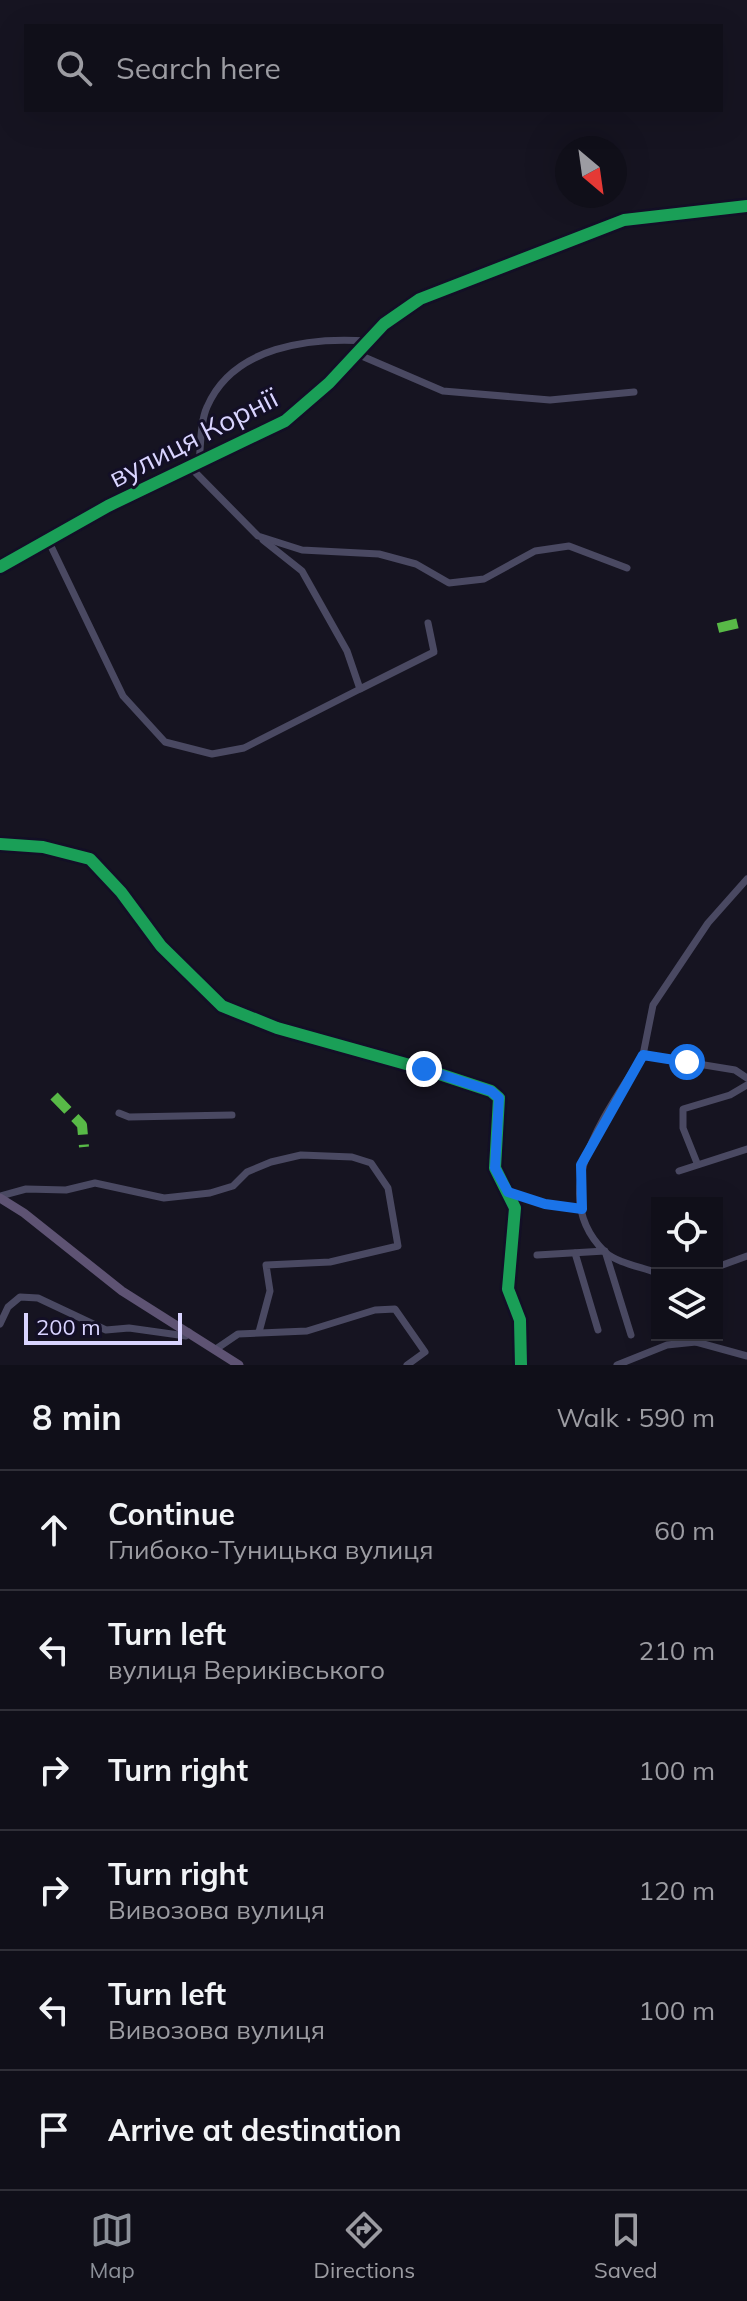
<!DOCTYPE html>
<html lang="en">
<head>
<meta charset="utf-8">
<style>
  body { margin:0; font-family:Mulish,sans-serif; background:#191822; color:#f1f3f6 }
  .controls { position:absolute; right:24px; bottom:24px; display:grid; overflow:hidden; border-radius:0px; box-shadow:0 8px 32px #0002 }
  .controls button { width:72px; height:72px; display:grid; place-items:center; padding:0; border:0; border-bottom:2px solid #302f38; background:#100f19; color:#f1f3f6; font:40px sans-serif }
  .compass { position:absolute; left:555px; top:136px; width:72px; height:72px; border-radius:50%; background:#100f19; box-shadow:0 8px 32px #0002; rotate:151deg }
  .scale { position:absolute; left:24px; bottom:20px; width:158px; box-sizing:border-box; padding-left:8px; border:4px solid #d9d4ff; border-top:0; font-size:22px; line-height:28px; white-space:nowrap; color:#d9d4ff; -webkit-text-stroke:6px #130f26; paint-order:stroke }
  .stop { position:absolute; width:24px; height:24px; margin:-18px; border:6px solid #1a73e8; border-radius:50%; background:#fff }
  .stop.end { background:#1a73e8; border-color:#fff; box-shadow:0 2px 8px #0008 }
  .list { margin:0; padding:0; list-style:none }
  h2 { display:flex; justify-content:space-between; align-items:center; height:104px; margin:0; padding:0 32px; font-size:34px }
  h2 small { font-size:26px; font-weight:400; color:#9c9ca2 }
  .list li { display:grid; grid-template-columns:52px 1fr auto; gap:24px; align-items:center; box-sizing:border-box; height:120px; padding:0 32px; border-top:2px solid #302f38 }
  .list b { display:block; font-size:30px; white-space:nowrap }
  .list p { margin:0; font-size:26px; white-space:nowrap; color:#9c9ca2 }
  .list em { font-size:26px; font-style:normal; color:#9c9ca2 }
  .icon { flex:none; width:44px; height:44px; fill:none; stroke:currentColor; stroke-width:2; stroke-linecap:round; stroke-linejoin:round }
  .map { position:relative; flex:none; width:747px; height:1365px; overflow:hidden }
  .search { position:absolute; background:#100f19; box-shadow:0 8px 32px #0002; left:24px; right:24px; top:24px; height:88px; display:flex; align-items:center; gap:20px; box-sizing:border-box; padding:0 28px; border-radius:0px; color:#9c9ca2; font-size:30px }
  .sheet { height:824px; background:#100f19 }
  nav { display:flex; justify-content:space-around; align-items:center; box-sizing:border-box; height:112px; border-top:2px solid #302f38; background:#100f19; font-size:22px; color:#9c9ca2 }
  nav a { display:grid; justify-items:center; gap:4px }
  nav .on { color:#8c9099 }
  .map>svg:first-child { display:block }
  .lines { fill:none; stroke-linecap:round; stroke-linejoin:round }
  .minor { stroke:#4a4962; stroke-width:7 }
  .major { stroke:#5e5373; stroke-width:9 }
  .highway { stroke:#67516a; stroke-width:11 }
  .quiet { stroke:#58b947; stroke-width:10; stroke-dasharray:20 10; stroke-linecap:butt }
  .cycleway-casing { stroke:#130f26; stroke-width:17 }
  .cycleway { stroke:#1a9f57; stroke-width:12 }
  .route { stroke:#1a73e8; stroke-width:10 }
  .labels { text-anchor:middle; dominant-baseline:central; stroke-width:6; stroke-linejoin:round; paint-order:stroke }
  .street-label { font-size:28px; fill:#d9d4ff; stroke:#130f26 }
</style>
</head>
<body>
<div class="map">
<svg width="747" height="1365" viewBox="0 0 747 1365">
  <rect width="100%" height="100%" fill="#161421"/>
  <g class="lines">
    <g class="minor">
      <path d="M357,354L443,391L550,400L634,392"/>
      <path d="M199,462C201,446 200,422 207,407C233,346 310,337 368,341"/>
      <path d="M190,467L258,536L302,550L379,554L416,564L449,583L484,579L535,551L569,546L627,568"/>
      <path d="M48,540L123,696L165,742L212,754L244,748L360,689"/>
      <path d="M263,540L302,571L347,651L360,689L434,652L428,623"/>
      <path d="M0,844L43,847L90,859L121,892L161,946L222,1006L277,1028L424,1069L491,1091L499,1098L495,1168L515,1208L508,1289L520,1320L521,1365"/>
      <path d="M747,879L708,923L653,1005L643,1055L735,1070L747,1078"/>
      <path d="M643,1055C609,1110 543,1192 605,1252C617,1263 642,1267 657,1273"/>
      <path d="M119,1113L129,1117L232,1115"/>
      <path d="M697,1163L683,1128V1109L730,1095L747,1085"/>
      <path d="M679,1171L747,1149"/>
      <path d="M508,1192L545,1204L582,1209"/>
      <path d="M0,1196L26,1189L66,1190L95,1183L164,1198L210,1193L233,1186L247,1172L271,1162L301,1155L352,1157L371,1163L388,1188L398,1246L330,1262L266,1265L270,1291L259,1332"/>
      <path d="M575,1253L598,1330"/>
      <path d="M537,1255L605,1251L631,1335"/>
      <path d="M717,1267L747,1256"/>
      <path d="M0,1324L8,1307L20,1297L38,1298L106,1330L129,1328L186,1336L189,1332"/>
      <path d="M696,1342L747,1356"/>
      <path d="M216,1349L238,1334L307,1331L375,1310L395,1309L425,1352L407,1365"/>
      <path d="M617,1365L667,1345L696,1342L698,1335"/>
    </g>
    <path class="major" d="M0,1198L24,1213L122,1291L239,1365"/>
    <path class="highway" d="M0,567L108,506L285,421L329,383L384,324L420,299L624,220L747,206"/>
    <g class="quiet">
      <path d="M718,628L747,621"/>
      <path d="M54,1096L82,1125L84,1147"/>
    </g>
    <g class="cycleway-casing">
      <g id="cycleway">
        <path d="M0,567L108,506L285,421L329,383L384,324L420,299L624,220L747,206"/>
        <path d="M0,844L43,847L90,859L121,892L161,946L222,1006L277,1028L424,1069L491,1091L499,1098L495,1168L515,1208L508,1289L520,1320L521,1365"/>
      </g>
    </g>
    <use href="#cycleway" class="cycleway"/>
  </g>
  <g class="lines">
    <path class="route" d="M424,1069L491,1091L499,1098L495,1168L508,1192L545,1204L582,1209L581,1165L643,1055L687,1062"/>
  </g>
  <g class="labels">
    <g class="street-label">
      <text transform="translate(193 437) rotate(-27)">вулиця Корнії</text>
    </g>
  </g>
</svg>
<div class="controls">
<button><svg class="icon" aria-label="locate" viewBox="0 0 24 24"><circle cx="12" cy="12" r="6"/><path d="M12 2v4M12 18v4M2 12h4M18 12h4"/></svg></button>
<button><svg class="icon" aria-label="layers" viewBox="0 0 24 24"><path d="M12 4l9 5-9 5-9-5zM3 14l9 5 9-5"/></svg></button>
</div>
<svg class="compass" viewBox="-18 -18 36 36"><path d="M0-13l5 13h-10z" fill="#e53935"/><path d="M0 13l5-13h-10z" fill="#9c9ca2"/></svg>
<div class="scale">200 m</div>
<div class="stop" style="left:687px;top:1062px"></div>
<div class="stop end" style="left:424px;top:1069px"></div>
<div class="search"><svg class="icon" aria-label="search" viewBox="0 0 24 24"><circle cx="10" cy="10" r="6"/><path d="M15 15l6 6"/></svg>Search here</div>
</div>
<section class="sheet">
<h2>8 min<small>Walk · 590 m</small></h2>
<ul class="list">
<li><svg class="icon" aria-label="ahead" viewBox="0 0 24 24"><path d="M12 20V5M6 11l6-6 6 6"/></svg><div><b>Continue</b><p>Глибоко-Туницька вулиця</p></div><em>60 m</em></li>
<li><svg class="icon" aria-label="left" viewBox="0 0 24 24"><path d="M17 20v-9H6M10 6l-5 5 5 5"/></svg><div><b>Turn left</b><p>вулиця Вериківського</p></div><em>210 m</em></li>
<li><svg class="icon" aria-label="right" viewBox="0 0 24 24"><path d="M7 20v-9h11M14 6l5 5-5 5"/></svg><div><b>Turn right</b></div><em>100 m</em></li>
<li><svg class="icon" aria-label="right" viewBox="0 0 24 24"><path d="M7 20v-9h11M14 6l5 5-5 5"/></svg><div><b>Turn right</b><p>Вивозова вулиця</p></div><em>120 m</em></li>
<li><svg class="icon" aria-label="left" viewBox="0 0 24 24"><path d="M17 20v-9H6M10 6l-5 5 5 5"/></svg><div><b>Turn left</b><p>Вивозова вулиця</p></div><em>100 m</em></li>
<li><svg class="icon" aria-label="arrive" viewBox="0 0 24 24"><path d="M6 21V4h12l-3 4 3 4H6"/></svg><div><b>Arrive at destination</b></div></li>
</ul>
</section>
<nav>
<a class="on"><svg class="icon" aria-label="map" viewBox="0 0 24 24"><path d="M3 6l6-2 6 2 6-2v14l-6 2-6-2-6 2zM9 4v14M15 6v14"/></svg>Map</a>
<a><svg class="icon" aria-label="directions" viewBox="0 0 24 24"><path d="M12 3l9 9-9 9-9-9zM9 14v-3h6M13 9l2 2-2 2"/></svg>Directions</a>
<a><svg class="icon" aria-label="saved" viewBox="0 0 24 24"><path d="M7 4h10v16l-5-4-5 4z"/></svg>Saved</a>
</nav>
</body>
</html>
